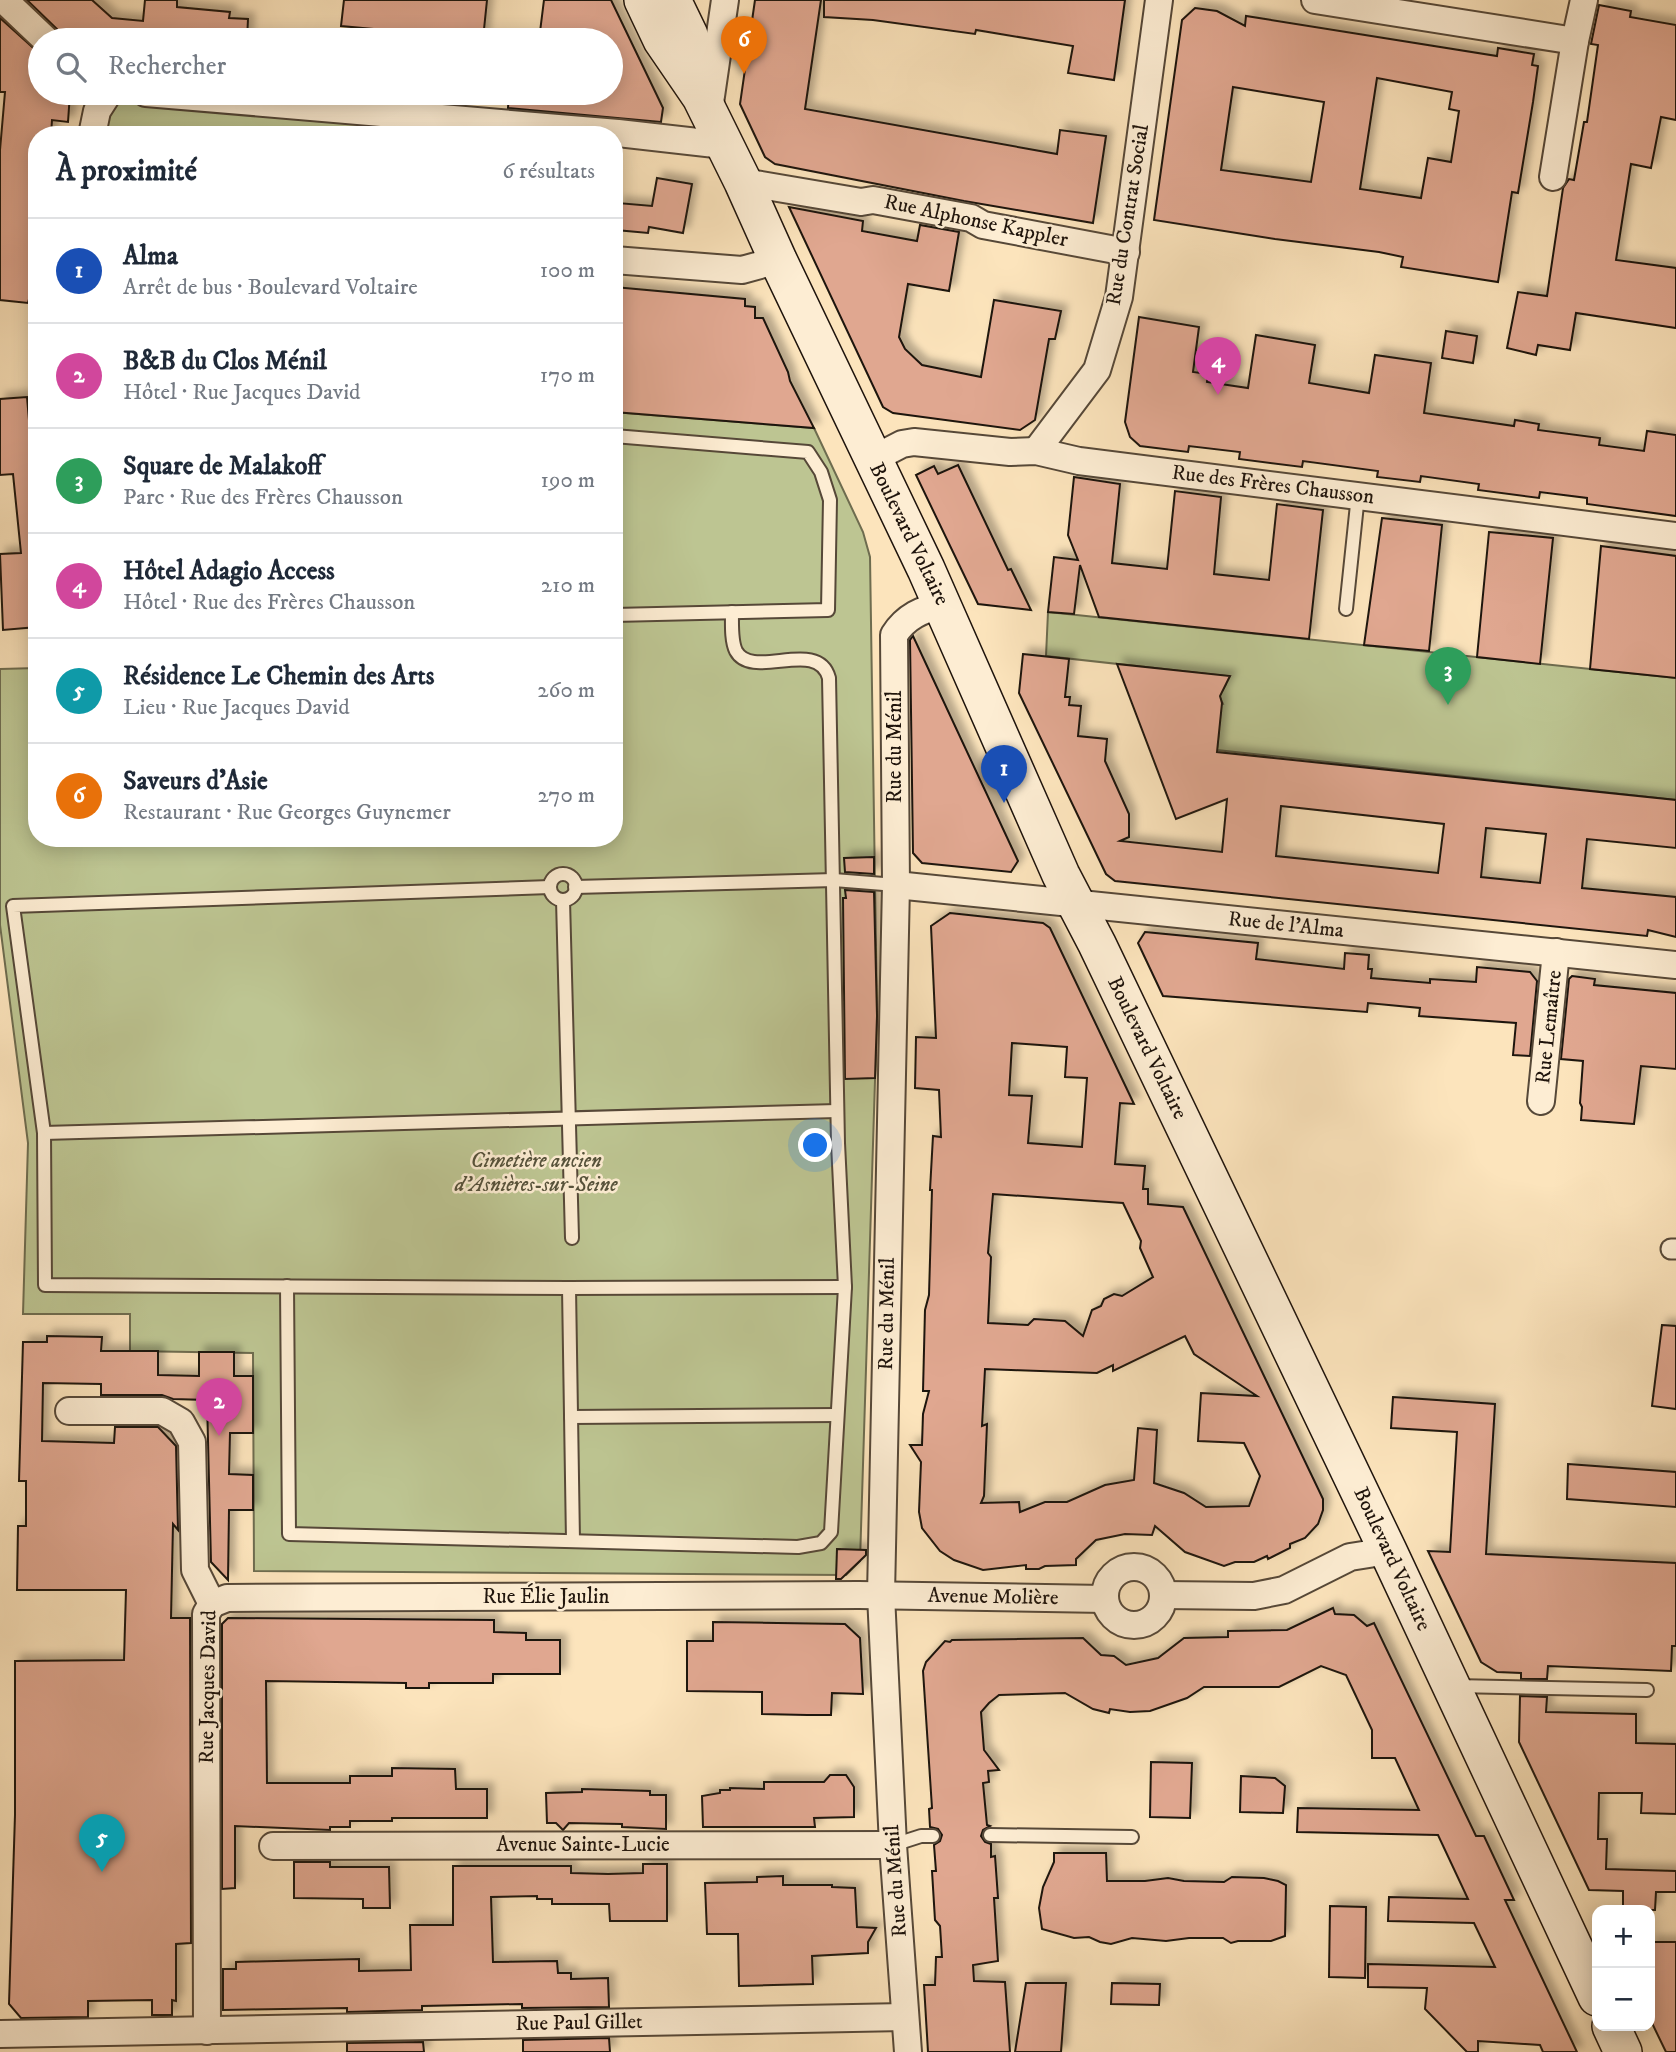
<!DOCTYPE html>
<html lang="fr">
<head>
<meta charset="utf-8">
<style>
  body { margin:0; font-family:"IM FELL DW Pica",serif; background:#f2f2f3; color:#1f2937 }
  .controls { position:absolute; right:21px; bottom:21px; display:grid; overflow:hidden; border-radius:14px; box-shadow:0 4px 18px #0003 }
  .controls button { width:63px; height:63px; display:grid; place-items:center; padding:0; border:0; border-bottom:2px solid #e0e1e3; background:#fff; color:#1f2937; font:35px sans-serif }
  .you { position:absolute; left:816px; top:1146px; width:24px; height:24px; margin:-18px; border:5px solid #fff; border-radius:50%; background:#1a73e8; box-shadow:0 0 0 10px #1a73e833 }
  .badge { display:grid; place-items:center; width:46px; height:46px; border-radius:50%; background:#8f2418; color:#fff; font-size:23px; font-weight:700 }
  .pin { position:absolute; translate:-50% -58px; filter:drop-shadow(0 2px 4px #0008) }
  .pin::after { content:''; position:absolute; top:37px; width:24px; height:21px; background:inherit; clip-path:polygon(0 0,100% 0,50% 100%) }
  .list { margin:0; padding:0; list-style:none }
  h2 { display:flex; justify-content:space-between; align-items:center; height:91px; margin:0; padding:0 28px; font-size:30px }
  h2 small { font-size:23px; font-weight:400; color:#747a83 }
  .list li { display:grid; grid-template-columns:46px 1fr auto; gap:21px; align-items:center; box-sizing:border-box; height:105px; padding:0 28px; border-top:2px solid #e0e1e3 }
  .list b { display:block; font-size:26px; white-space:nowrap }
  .list p { margin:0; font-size:23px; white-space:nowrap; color:#747a83 }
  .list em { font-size:23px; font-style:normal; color:#747a83 }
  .icon { flex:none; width:38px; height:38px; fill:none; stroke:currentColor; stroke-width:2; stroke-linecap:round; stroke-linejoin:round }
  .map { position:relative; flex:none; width:1676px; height:2052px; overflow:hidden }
  .search { position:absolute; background:#fff; box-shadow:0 4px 18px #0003; left:28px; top:28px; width:595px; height:77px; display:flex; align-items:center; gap:18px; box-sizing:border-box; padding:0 24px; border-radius:38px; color:#747a83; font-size:26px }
  .panel { position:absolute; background:#fff; box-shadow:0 4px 18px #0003; left:28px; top:126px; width:595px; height:721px; border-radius:28px }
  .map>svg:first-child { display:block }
  .green { fill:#bdc592; stroke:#6e6c4f; stroke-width:2 }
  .building { fill:#e0a790; stroke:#1f140c; stroke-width:2; fill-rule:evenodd; filter:url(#shadow) }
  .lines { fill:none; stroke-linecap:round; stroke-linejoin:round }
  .service-casing { stroke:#564838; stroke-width:16 }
  .pedestrian-casing { stroke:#564838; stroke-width:23 }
  .minor-casing { stroke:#564838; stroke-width:30 }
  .secondary-casing { stroke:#1f140c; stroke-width:40 }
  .service { stroke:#fdedd3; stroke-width:12 }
  .pedestrian { stroke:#fdedd3; stroke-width:19 }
  .minor { stroke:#fdedd3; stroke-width:26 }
  .secondary { stroke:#fdedd3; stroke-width:37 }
  .labels { text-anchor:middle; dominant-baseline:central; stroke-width:5; stroke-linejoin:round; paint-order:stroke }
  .street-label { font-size:21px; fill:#1f140c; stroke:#fdedd3 }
  .park-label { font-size:21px; font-style:italic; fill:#56523b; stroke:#fdedd3 }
</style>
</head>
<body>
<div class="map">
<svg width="1676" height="2052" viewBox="0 0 1676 2052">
  <defs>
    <filter id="shadow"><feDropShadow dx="6" dy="-6" stdDeviation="3.5" flood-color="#0004"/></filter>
  </defs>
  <rect width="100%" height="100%" fill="#fce4bc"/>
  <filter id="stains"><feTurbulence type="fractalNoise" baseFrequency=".00286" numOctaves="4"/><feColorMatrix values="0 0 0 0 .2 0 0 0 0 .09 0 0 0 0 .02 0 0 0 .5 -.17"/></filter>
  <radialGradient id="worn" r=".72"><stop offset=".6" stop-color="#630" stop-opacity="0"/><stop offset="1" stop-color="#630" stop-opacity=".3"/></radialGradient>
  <g class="green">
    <path d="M117,93H146L618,133L614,162V135H92Z"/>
    <path d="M614,412L814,428L863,532L870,557L877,1016L860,1561L846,1575L254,1571L253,1353L130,1351V1314H23L28,1143L0,925V669L37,668V838H614Z"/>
    <path d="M1048,612L1676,678V800L1217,750L1219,731L1217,706L1223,704L1219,696L1226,684V676L1046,656Z"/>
  </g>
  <g class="building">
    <path d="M27,0H92L112,18L143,21L145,0H177V7L230,12L229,18L248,19L247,40H61L57,29Z"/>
    <path d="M344,0H487L483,39L341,26Z"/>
    <path d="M544,0H611L663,108L661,122L508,108L509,93H611V40H539Z"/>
    <path d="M755,0H821L805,109L1057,154L1060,130L1106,136L1093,223L964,201L775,164L765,157L740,104Z"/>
    <path d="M824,0H1125L1114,80L1068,73L1073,46L976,30L975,34L873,20L824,17Z"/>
    <path d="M1599,5L1631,11L1630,17L1676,25V120L1661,117L1651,168L1631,164L1616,260L1676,268V328L1576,313L1570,350L1538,345L1536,355L1507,348L1518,292L1547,296L1563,188L1569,179L1574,180L1584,122H1587L1598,45L1591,44Z"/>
    <path d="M1195,8L1217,11L1245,26L1246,16L1497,56L1498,48L1534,54L1532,65L1538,66L1533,102L1518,193L1512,192L1498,282L1401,267L1403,257L1379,252L1275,239L1154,220L1182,20ZM1377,78L1452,92L1449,109L1459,111L1451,162L1428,158L1421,198L1360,189ZM1233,87L1324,102L1311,182L1221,170Z"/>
    <path d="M0,18L40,54V93H70L68,122L52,120L51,135H37V300L29,299L28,303L0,300V150L5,92H0Z"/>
    <path d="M657,178L692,184L683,233L649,227L648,233L616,230L618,203L652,206Z"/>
    <path d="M789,207L863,221L862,231L917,241L920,225L959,232L949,291L908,284L899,337L905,349L922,365L981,377L994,300L1061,311L1055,339H1049L1035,420L1020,430L893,413L883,407Z"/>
    <path d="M614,287L745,299V306L755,307V318H763L788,372L790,381L814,428L614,412Z"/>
    <path d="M1139,317L1199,327L1193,372L1208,374L1207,382L1248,388L1256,335L1315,345L1309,383L1369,393L1375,355L1431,363L1424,413L1514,426L1515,420L1539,424L1538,430L1600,438L1599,445L1644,451L1647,431L1676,435V516L1587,504V498L1540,492L1539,498L1478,490L1479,484L1421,476L1420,482L1377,477L1378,471L1303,461L1302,467L1239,459L1240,452L1189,446L1188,452L1140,446L1130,437L1125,422Z"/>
    <path d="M1446,331L1477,336L1473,363L1442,358Z"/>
    <path d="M27,397L30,432H37V627L3,630L0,554L21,553L13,474L0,475V399Z"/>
    <path d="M958,465L1008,570L1011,569L1031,610L978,604L916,475L934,466L938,474Z"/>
    <path d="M1074,477L1120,484L1112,563L1167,569L1175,491L1221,497L1214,574L1269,580L1277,504L1323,510L1309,639L1099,617L1080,565L1074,614L1048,612L1054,557L1078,560L1068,535Z"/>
    <path d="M1382,518L1442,525L1429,651L1364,645Z"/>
    <path d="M1489,532L1553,538L1540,664L1477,657Z"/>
    <path d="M1601,546L1676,556V678L1590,669Z"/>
    <path d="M913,636L1018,861L1011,872L922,863L913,853L910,640Z"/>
    <path d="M1023,654L1069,659L1065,697H1070L1069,705L1081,706L1078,736L1107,739L1105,761L1129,814V837L1120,841L1222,852L1227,799L1176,819L1117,664L1230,676L1220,696L1222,703L1217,752L1676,800V848L1587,839L1582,888L1676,897V937L1648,930L1647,936L1115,881L1106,874L1019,693ZM1281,806L1444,824L1438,873L1276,856ZM1486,828L1546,834L1540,883L1481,877Z"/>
    <path d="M874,857V874L845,872L844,858Z"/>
    <path d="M845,890L874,892L877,1016L875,1078L845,1079L843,898H846Z"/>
    <path d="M950,913L1043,923L1050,928L1134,1104L1120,1103L1115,1164L1145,1166L1143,1189H1148V1204L1183,1207L1323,1499V1510L1318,1524L1305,1538L1290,1544V1548L1268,1559L1267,1556L1254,1562H1235L1224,1566L1185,1552L1155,1526L1152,1535L1125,1534L1096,1540L1076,1559V1565L1045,1566L1039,1569H1026V1565L983,1570L954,1560L940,1551L922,1528L919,1512L921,1462L910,1445H922L923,1414L929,1391H923L925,1310L929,1295L932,1190H930L933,1136L941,1137L939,1090L915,1088L916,1037L936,1038L931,926ZM1012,1043L1067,1047L1065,1077L1087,1078L1082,1147L1028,1143L1032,1096L1009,1095ZM993,1194L1123,1203L1141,1241L1140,1248L1153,1277L1122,1296L1114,1294L1104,1299L1101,1306L1092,1310L1083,1336L1065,1321L1034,1319L1028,1325L988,1323L991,1257L988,1253ZM1185,1336L1194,1354L1257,1396L1201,1393L1198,1441L1244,1443L1260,1476L1249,1506L1206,1507L1184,1493L1154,1483L1157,1430L1138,1428L1134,1480L1105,1485L1067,1502H1045L1020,1512L1019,1502L981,1503L984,1496L987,1424L982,1426L985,1369L1097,1373L1113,1365V1371Z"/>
    <path d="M1145,932L1258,943L1256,959L1344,969L1345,953L1369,955L1368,969H1372L1371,978L1430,983V979L1476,982L1477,967L1530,972L1537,981L1530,1056L1513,1055L1516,1023L1419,1016L1420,1008L1368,1003L1367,1012L1163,996L1138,943Z"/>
    <path d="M1572,976L1595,979L1594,985L1676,993V1069L1641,1066L1634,1124L1581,1120L1582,1107L1580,1103L1583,1061L1561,1059L1569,979Z"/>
    <path d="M1662,1325L1676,1326V1409L1652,1406Z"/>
    <path d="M47,1336L102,1337L101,1351H158V1375L199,1376V1352H234V1376H253V1433H230L229,1474L253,1475V1510H229L228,1580L211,1562L207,1400L173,1399L162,1395H101V1384L43,1383L42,1441L114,1443L115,1427H158L176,1446L178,1530L173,1524L171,1618H190L191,1943L176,1944V2001L172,2000V2015H152V2000L88,2001V2017L21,2018L9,2004L15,1815V1661L124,1660L126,1590H17L18,1526H26V1481H19L23,1342H47Z"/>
    <path d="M1393,1397L1495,1404L1486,1554L1676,1563V1646H1672L1671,1671L1548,1666L1547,1679H1521V1673L1497,1672L1481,1662L1428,1551L1450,1552L1457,1432L1391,1428Z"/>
    <path d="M1568,1464L1676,1472V1507L1567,1499Z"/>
    <path d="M837,1549L866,1550V1555L841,1579H836Z"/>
    <path d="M1333,1608L1335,1614L1354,1615L1367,1626L1374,1623L1476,1836H1484L1514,1900H1505L1577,2052H1543L1540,2045L1478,2041V2052H1467L1425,2009L1427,1988L1368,1987V1964L1495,1967L1474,1923L1388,1921L1389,1897L1468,1899L1438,1835L1297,1832L1298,1808L1419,1810L1395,1758H1372V1730L1346,1675L1321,1666L1279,1687H1204L1187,1698L1150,1711L1130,1712L1110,1709L1109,1713L1093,1709L1065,1693L999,1695L989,1703L981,1712L984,1750L999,1770L988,1771L989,1782L983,1783L987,1825L990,1826L983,1830L981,1836L985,1842L991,1844V1857L995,1856L998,1898H994L998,1961L973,1965L974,1981L1005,1982L1010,2052H928L924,1985H935L936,1957H942L940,1926L935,1920L932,1871H936L934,1845L940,1841L942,1835L938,1829L930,1827L929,1809L932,1808L923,1671L926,1662L945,1641L950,1642L952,1640L1083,1638L1101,1655L1114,1656L1126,1665L1158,1658L1184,1638L1228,1637V1631L1287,1630Z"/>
    <path d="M228,1618L494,1620V1632L526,1633V1640H560V1674H493V1683H429V1688H406V1683L266,1681L267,1783H350V1776H392V1768L455,1769L456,1789H487V1818H392V1821H350V1827H330V1830L235,1826V1888L222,1889V1624Z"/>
    <path d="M713,1622L845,1624L860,1638L863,1694L832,1693L831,1715H807L762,1714V1692L687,1691V1641H713Z"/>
    <path d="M1520,1696L1547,1697L1546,1712L1636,1714V1743L1676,1744V1814L1641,1813L1642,1793H1599L1598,1839H1607L1606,1869L1676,1871V1892H1656L1655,1910H1623V1891L1589,1890L1519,1742Z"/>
    <path d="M1151,1762L1192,1763L1190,1818L1150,1817Z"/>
    <path d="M830,1775H846L854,1787V1817L814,1818L815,1827H703L702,1796L720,1793V1790H730V1788L764,1789V1782H824Z"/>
    <path d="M1241,1776L1275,1778L1285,1786L1283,1813L1240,1812Z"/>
    <path d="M582,1789L650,1791V1795H666V1829L622,1827V1824L569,1823L563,1830L556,1823H547L546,1793L582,1792Z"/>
    <path d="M1054,1853H1106L1107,1881H1145L1168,1878L1184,1881L1224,1882L1232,1877L1264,1878L1278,1881L1286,1885L1285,1936L1271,1941H1238L1231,1943L1223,1938H1189L1166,1941L1132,1938L1111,1944L1100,1942L1089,1937L1074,1938L1042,1929L1039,1908L1043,1887L1054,1862Z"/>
    <path d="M294,1862H330V1867H389L390,1908H363V1899L294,1898Z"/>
    <path d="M643,1864H667V1921H610L609,1904H552V1899H537V1896L491,1897L493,1962L557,1961L558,1973H571V1979L608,1978L609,2007L522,2008V2004L422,2006V2010L347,2012V2008L223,2010V1969H236V1962L359,1959V1971L411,1970L410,1925H453V1866H571V1873L608,1874L643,1873Z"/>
    <path d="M783,1876V1885H832V1887L855,1888L857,1927L876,1928L868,1942V1953L812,1956L813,1984L739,1986L738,1934H707L705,1883L757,1882V1877Z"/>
    <path d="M1330,1906L1366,1907L1365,1978L1329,1977Z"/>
    <path d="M1650,1942H1676V2052H1666L1650,2019Z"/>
    <path d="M1026,1983H1066L1061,2052H1015Z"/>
    <path d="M1112,1983L1160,1984L1159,2005L1111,2004Z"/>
    <path d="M609,2038L610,2052H523V2040Z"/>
    <path d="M423,2042L424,2052H347V2043Z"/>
  </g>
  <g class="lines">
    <g class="service-casing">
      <g id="service">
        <path d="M614,436L808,452L821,472L830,500L828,610L614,615"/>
        <path d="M1346,609L1358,495"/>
        <circle cx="563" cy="887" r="13"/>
        <path d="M550,887L13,906L44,1133L45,1285L569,1288L845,1287"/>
        <path d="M575,887L834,880L896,885"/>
        <path d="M563,900L572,1238"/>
        <path d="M44,1133L837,1111"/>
        <path d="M287,1286L289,1534L798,1547L821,1543L831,1532L845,1287L838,1143L829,678C818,637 752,681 736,651C731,641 732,624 732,612"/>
        <path d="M569,1288L573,1541"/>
        <path d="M571,1417L837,1415"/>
        <path d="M1455,1686L1647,1690"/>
        <path d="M990,1835L1132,1837"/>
        <path d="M893,1845L921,1836H933"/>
      </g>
    </g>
    <g class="pedestrian-casing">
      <path id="pedestrian" d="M1671,1249H1676"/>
    </g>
    <g class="minor-casing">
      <g id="minor">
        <path d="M4,0L46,40"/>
        <path d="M1315,0L1575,41"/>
        <path d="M146,93L618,133L724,145"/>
        <path d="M710,103L725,0"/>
        <path d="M92,135L97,111L106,97L101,93"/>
        <path d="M1553,177L1575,41L1584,0"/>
        <path d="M743,182L861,202L873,200L971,218L983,225L1126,252"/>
        <path d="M614,260L742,270L778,260"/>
        <path d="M1036,451L1097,370L1119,297L1159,0"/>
        <path d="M873,459L902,444L914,442L1010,452L1036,451L1079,461L1676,536"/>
        <path d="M896,885L1676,965"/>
        <path d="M1541,1101L1556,952"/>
        <path d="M69,1411H162L181,1422L192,1442L195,1570L212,1604"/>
        <circle cx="1134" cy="1596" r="29"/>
        <path d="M1163,1595L1254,1596L1284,1590L1350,1557L1388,1551"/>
        <path d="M212,1604L227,1598L859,1595L1105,1599"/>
        <path d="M273,1846L893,1845"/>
        <path d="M207,2031L206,1614L212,1604"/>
        <path d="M0,2034L905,2017"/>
        <path d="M908,2052L893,1845L881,1595L896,885L894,635C906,616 922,610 943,604"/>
      </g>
    </g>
    <g class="secondary-casing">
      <g id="secondary">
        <path d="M643,0L662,40L701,97L743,182L778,260L926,569L1061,875L1097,944L1388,1551L1597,1997"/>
        <path d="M672,0L689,35L698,79"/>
        <path d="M1611,2026L1623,2052"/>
      </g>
    </g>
    <use href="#service" class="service"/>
    <use href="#pedestrian" class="pedestrian"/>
    <use href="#minor" class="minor"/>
    <use href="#secondary" class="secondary"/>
  </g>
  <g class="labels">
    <g class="street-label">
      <text transform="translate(1128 215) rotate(-81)">Rue du Contrat Social</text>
      <text transform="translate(976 221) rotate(12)">Rue Alphonse Kappler</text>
      <text transform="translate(1273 485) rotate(7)">Rue des Frères Chausson</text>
      <text transform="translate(909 534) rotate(64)">Boulevard Voltaire</text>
      <text transform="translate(895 747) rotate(-90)">Rue du Ménil</text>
      <text transform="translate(1286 925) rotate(6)">Rue de l'Alma</text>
      <text transform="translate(1549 1027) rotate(-84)">Rue Lemaître</text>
      <text transform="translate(1147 1048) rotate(64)">Boulevard Voltaire</text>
      <text transform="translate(887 1314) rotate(-89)">Rue du Ménil</text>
      <text transform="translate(1392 1559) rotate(65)">Boulevard Voltaire</text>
      <text x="546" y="1597">Rue Élie Jaulin</text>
      <text transform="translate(993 1597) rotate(1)">Avenue Molière</text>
      <text transform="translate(208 1687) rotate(-89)">Rue Jacques David</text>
      <text x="583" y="1845">Avenue Sainte-Lucie</text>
      <text transform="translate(896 1881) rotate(-94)">Rue du Ménil</text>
      <text transform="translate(579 2023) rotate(-1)">Rue Paul Gillet</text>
    </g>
    <g class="park-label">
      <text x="536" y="1161">Cimetière ancien<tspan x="536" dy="24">d'Asnières-sur-Seine</tspan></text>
    </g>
  </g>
  <rect width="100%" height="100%" filter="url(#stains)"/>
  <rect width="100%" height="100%" fill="url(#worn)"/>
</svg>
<div class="controls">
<button>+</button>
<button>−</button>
</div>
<div class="you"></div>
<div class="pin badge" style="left:1004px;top:803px;background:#1a4fb4">1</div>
<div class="pin badge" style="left:219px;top:1436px;background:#d1479c">2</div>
<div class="pin badge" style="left:1448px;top:705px;background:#2e9e5b">3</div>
<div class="pin badge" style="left:1218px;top:395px;background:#d1479c">4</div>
<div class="pin badge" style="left:102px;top:1872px;background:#0f9aa8">5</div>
<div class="pin badge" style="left:744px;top:74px;background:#e8710a">6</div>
<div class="search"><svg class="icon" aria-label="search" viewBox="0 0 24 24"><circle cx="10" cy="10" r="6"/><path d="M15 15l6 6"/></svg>Rechercher</div>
<section class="panel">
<h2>À proximité<small>6 résultats</small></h2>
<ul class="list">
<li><span class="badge" style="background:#1a4fb4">1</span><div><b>Alma</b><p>Arrêt de bus · Boulevard Voltaire</p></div><em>100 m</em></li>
<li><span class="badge" style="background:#d1479c">2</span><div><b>B&amp;B du Clos Ménil</b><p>Hôtel · Rue Jacques David</p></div><em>170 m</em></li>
<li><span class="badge" style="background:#2e9e5b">3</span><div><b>Square de Malakoff</b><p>Parc · Rue des Frères Chausson</p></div><em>190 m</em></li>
<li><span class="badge" style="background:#d1479c">4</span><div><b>Hôtel Adagio Access</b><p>Hôtel · Rue des Frères Chausson</p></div><em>210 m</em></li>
<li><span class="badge" style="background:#0f9aa8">5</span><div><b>Résidence Le Chemin des Arts</b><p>Lieu · Rue Jacques David</p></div><em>260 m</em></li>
<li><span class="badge" style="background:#e8710a">6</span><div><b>Saveurs d'Asie</b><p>Restaurant · Rue Georges Guynemer</p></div><em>270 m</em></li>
</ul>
</section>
</div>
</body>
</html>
